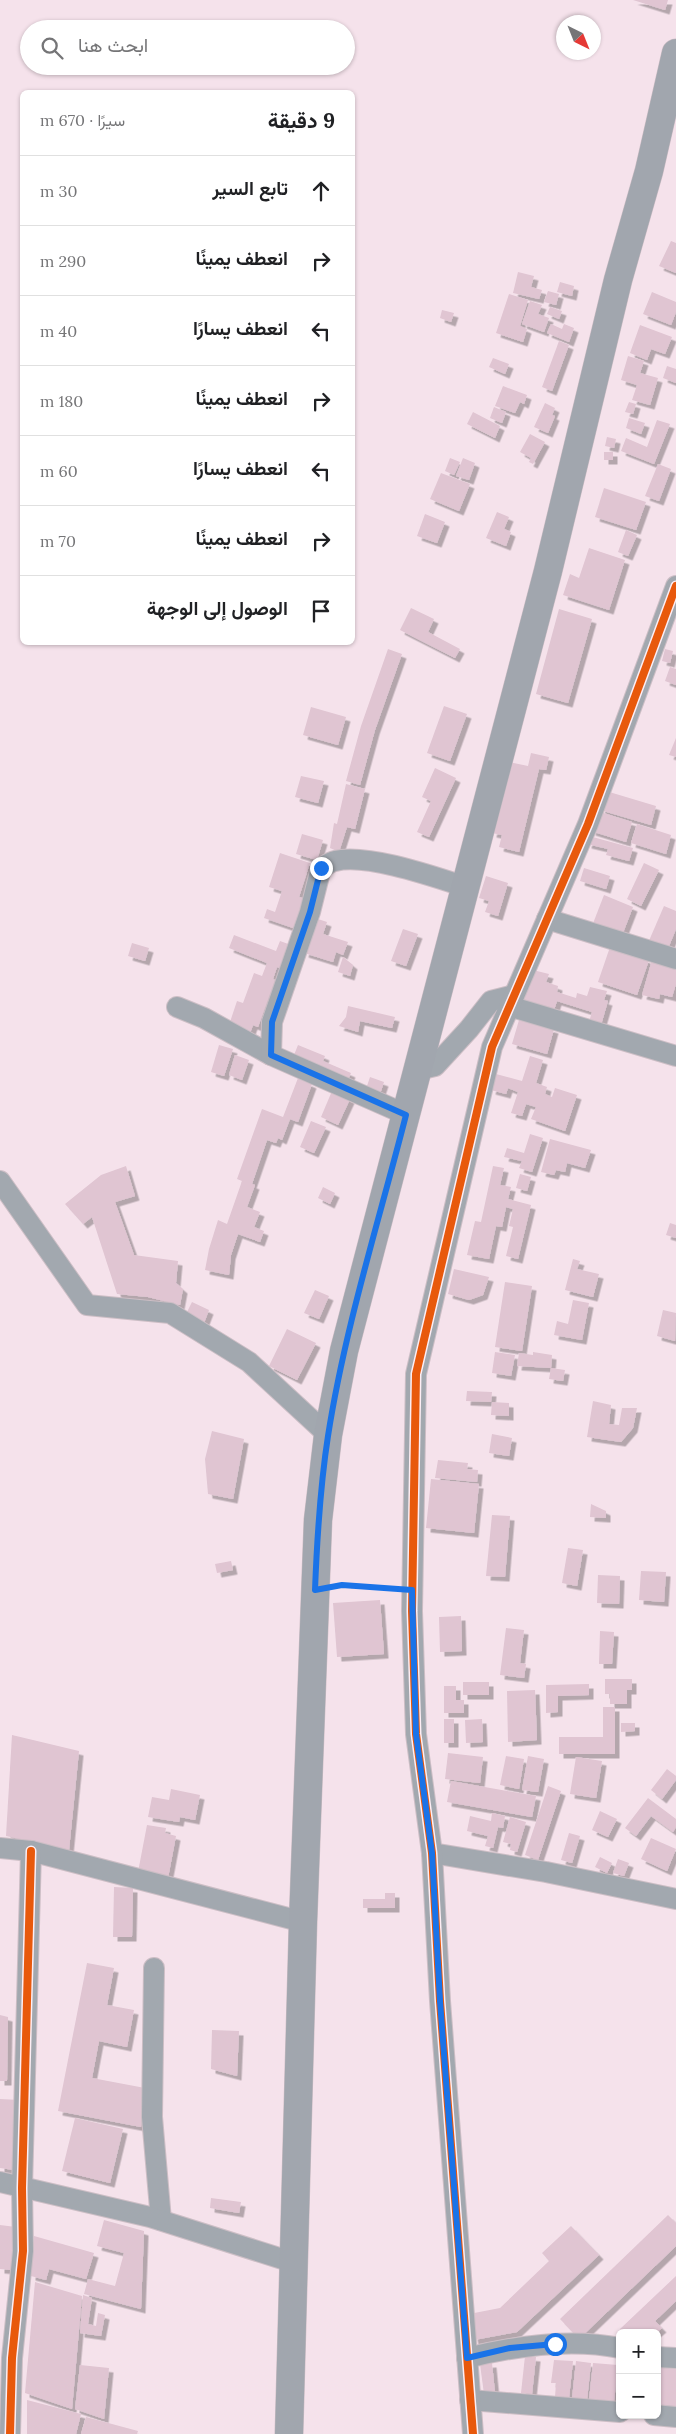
<!DOCTYPE html>
<html lang="ar">
<head>
<meta charset="utf-8">
<style>
  body { margin:0; font-family:Lora,Vazirmatn,serif; background:#f6f6f6; color:#202124; direction:rtl }
  .controls { position:absolute; right:15px; bottom:15px; display:grid; overflow:hidden; border-radius:8px; box-shadow:0 1px 4px #0004 }
  .controls button { width:45px; height:45px; display:grid; place-items:center; padding:0; border:0; border-bottom:1px solid #e0e0e0; background:#fff; color:#202124; font:25px sans-serif }
  .compass { position:absolute; left:556px; top:15px; width:45px; height:45px; border-radius:50%; background:#fff; box-shadow:0 1px 4px #0004; rotate:137deg }
  .stop { position:absolute; width:15px; height:15px; margin:-11px; border:4px solid #1a73e8; border-radius:50%; background:#fff }
  .stop.end { background:#1a73e8; border-color:#fff; box-shadow:0 1px 5px #0008 }
  .list { margin:0; padding:0; list-style:none }
  h2 { display:flex; justify-content:space-between; align-items:center; height:65px; margin:0; padding:0 20px; font-size:21px }
  h2 small { font-size:16px; font-weight:400; color:#757577 }
  .list li { display:grid; grid-template-columns:32px 1fr auto; gap:15px; align-items:center; box-sizing:border-box; height:70px; padding:0 20px; border-top:1px solid #e0e0e0 }
  .list b { display:block; font-size:19px; white-space:nowrap }
  .list em { font-size:16px; font-style:normal; color:#757577 }
  .icon { flex:none; width:28px; height:28px; fill:none; stroke:currentColor; stroke-width:2; stroke-linecap:round; stroke-linejoin:round }
  .map { position:relative; flex:none; width:676px; height:2434px; overflow:hidden; direction:ltr }
  .search { position:absolute; background:#fff; box-shadow:0 1px 4px #0004; left:20px; top:20px; width:335px; height:55px; display:flex; align-items:center; gap:12px; box-sizing:border-box; padding:0 18px; border-radius:28px; color:#757577; font-size:19px }
  .panel { position:absolute; background:#fff; box-shadow:0 1px 4px #0004; left:20px; top:90px; width:335px; height:555px; border-radius:8px; direction:rtl }
  .map>svg:first-child { display:block }
  .building { fill:#e0c5d2; filter:url(#shadow) }
  .lines { fill:none; stroke-linecap:round; stroke-linejoin:round }
  .street-casing { stroke:#ccbec5; stroke-width:22 }
  .secondary-casing { stroke:#ccbec5; stroke-width:29 }
  .path { stroke:#afacb3; stroke-width:3; stroke-dasharray:2.5 4; stroke-linecap:butt }
  .street { stroke:#a2a8af; stroke-width:20 }
  .secondary { stroke:#a1a6ae; stroke-width:28 }
  .cycleway-casing { stroke:#fdeef4; stroke-width:11 }
  .cycleway { stroke:#e8590c; stroke-width:8 }
  .route { stroke:#1a73e8; stroke-width:6 }
</style>
</head>
<body>
<div class="map">
<svg width="676" height="2434" viewBox="0 0 676 2434">
  <defs>
    <filter id="shadow"><feDropShadow dx="4.5" dy="4.5" stdDeviation="0" flood-color="#0004"/></filter>
  </defs>
  <rect width="100%" height="100%" fill="#f5e2eb"/>
  <g class="building">
    <path d="M633,0H668L665,10Z"/>
    <path d="M671,241L676,243V273L659,266Z"/>
    <path d="M518,272L534,276L531,287L542,290L539,299L513,293Z"/>
    <path d="M560,282L574,286L572,296L557,292Z"/>
    <path d="M548,291L559,294L556,305L544,302Z"/>
    <path d="M652,292L676,302V312L671,325L643,314Z"/>
    <path d="M509,294L528,300L520,326L527,329L523,342L496,333Z"/>
    <path d="M530,301L542,305L538,314L549,318L544,332L522,324Z"/>
    <path d="M550,307L562,311L559,319L547,314Z"/>
    <path d="M442,310L454,313L451,322L440,318Z"/>
    <path d="M551,324L562,329L564,324L574,328L569,342L547,333Z"/>
    <path d="M640,325L672,337L665,354L651,349L647,360L630,353Z"/>
    <path d="M559,341L569,345L552,391L542,387Z"/>
    <path d="M628,356L644,361L640,373L658,378L650,405L632,400L637,385L621,380Z"/>
    <path d="M493,358L509,364L505,374L489,367Z"/>
    <path d="M667,366L676,369V383L663,378Z"/>
    <path d="M503,386L527,395L524,404L520,402L515,413L495,406Z"/>
    <path d="M629,402L636,404L633,414L625,412Z"/>
    <path d="M545,403L555,408L552,415L555,416L548,433L534,427Z"/>
    <path d="M494,407L506,412L502,423L490,418Z"/>
    <path d="M473,412L500,426L495,438L467,424Z"/>
    <path d="M629,418L645,423L641,434L626,428Z"/>
    <path d="M657,420L670,424L654,464L621,451L626,438L647,447Z"/>
    <path d="M530,434L545,442L533,464L529,462L531,458L520,452Z"/>
    <path d="M607,437L616,439L614,448L605,446Z"/>
    <rect x="604" y="452" width="9" height="8"/>
    <path d="M450,458L460,462L454,475L445,471Z"/>
    <path d="M463,458L475,463L469,480L456,476Z"/>
    <path d="M658,464L671,469L659,501L645,496Z"/>
    <path d="M441,473L470,484L459,511L430,499Z"/>
    <path d="M604,488L646,502L636,530L595,517Z"/>
    <path d="M497,512L509,517L504,529L511,532L506,546L486,538Z"/>
    <path d="M425,514L445,522L437,543L417,536Z"/>
    <path d="M626,530L637,535L628,556L618,552Z"/>
    <path d="M589,548L625,560L609,610L563,595L570,574L579,578Z"/>
    <path d="M411,608L434,619L428,632L460,649L455,658L400,630Z"/>
    <path d="M559,609L592,619L568,703L536,694Z"/>
    <path d="M388,649L402,654L375,730L360,785L346,781L361,726Z"/>
    <path d="M665,649L673,651L670,663L662,661Z"/>
    <path d="M670,667L676,669V685L665,681Z"/>
    <path d="M444,706L467,714L450,761L427,753Z"/>
    <path d="M311,707L346,717L338,745L303,735Z"/>
    <path d="M676,738V757L669,755Z"/>
    <path d="M531,753L549,757L546,770L539,769L519,852L499,847L502,835L492,833L509,762L528,766Z"/>
    <path d="M435,768L456,778L429,837L417,832L431,801L422,797Z"/>
    <path d="M301,776L324,781L318,803L295,797Z"/>
    <path d="M346,784L365,789L355,829L347,827L339,852L330,848L334,823L337,824Z"/>
    <path d="M606,791L656,806L651,825L600,810Z"/>
    <path d="M597,811L632,822L626,842L591,831Z"/>
    <path d="M637,824L671,835L666,854L631,843Z"/>
    <path d="M302,834L323,840L317,860L296,854Z"/>
    <path d="M589,836L633,848L629,861L606,855L608,849L587,844Z"/>
    <path d="M280,853L310,863L299,897L306,899L296,929L264,918L267,909L275,912L282,891L269,887Z"/>
    <path d="M644,863L659,870L641,906L627,899Z"/>
    <path d="M584,868L610,876L606,889L580,881Z"/>
    <path d="M486,876L508,883L498,916L485,912L489,901L479,898Z"/>
    <path d="M604,895L633,907L621,938L592,926Z"/>
    <path d="M664,906L676,911V929L667,951L648,943Z"/>
    <path d="M315,918L327,922L323,934L348,942L343,955L336,952L333,962L304,953Z"/>
    <path d="M403,929L418,934L406,966L391,961Z"/>
    <path d="M234,935L276,951L280,941L291,945L282,969L277,967L273,979L275,980L258,1027L253,1025L249,1036L228,1028L237,1001L243,1003L254,973L262,976L267,963L229,948Z"/>
    <path d="M132,943L149,948L145,961L128,956Z"/>
    <path d="M610,947L649,960L637,995L598,982Z"/>
    <path d="M343,957L353,965L350,976L338,972Z"/>
    <path d="M652,960L676,967V984L672,997L660,994L659,999L642,995Z"/>
    <path d="M533,970L549,974L546,982L558,986L557,992L576,998L577,993L587,996L590,987L607,991L604,1000L608,1001L601,1025L589,1022L592,1012L557,1001L553,1013L523,1004Z"/>
    <path d="M348,1006L395,1017L392,1028L360,1021L358,1032L339,1026L346,1017Z"/>
    <path d="M519,1020L554,1029L547,1054L512,1044Z"/>
    <path d="M219,1045L233,1049L224,1076L211,1072Z"/>
    <path d="M298,1045L325,1056L323,1061L351,1073L347,1082L292,1060Z"/>
    <path d="M235,1055L249,1060L242,1080L229,1075Z"/>
    <path d="M530,1056L543,1060L536,1083L547,1087L545,1094L552,1097L555,1088L577,1095L565,1131L531,1119L536,1107L526,1104L522,1116L511,1113L518,1092L508,1088L506,1094L491,1090L496,1074L522,1081Z"/>
    <path d="M370,1077L384,1082L379,1097L365,1092Z"/>
    <path d="M298,1078L312,1084L298,1122L290,1119L282,1140L278,1138L276,1143L267,1140L252,1184L255,1185L247,1207L260,1212L254,1227L264,1231L260,1242L238,1234L231,1255L229,1275L205,1270L209,1249L218,1220L227,1224L242,1181L237,1179L262,1109L283,1117Z"/>
    <path d="M332,1091L350,1099L338,1125L321,1117Z"/>
    <path d="M311,1121L326,1127L314,1153L300,1147Z"/>
    <path d="M530,1134L543,1138L532,1172L519,1168L522,1161L504,1157L507,1148L524,1153Z"/>
    <path d="M550,1139L591,1150L585,1168L567,1163L565,1172L556,1170L554,1175L541,1172Z"/>
    <path d="M126,1166L135,1196L115,1202L134,1255L178,1261L176,1283L183,1289L180,1305L148,1297L117,1294L92,1217L83,1224L65,1204L101,1175Z"/>
    <path d="M493,1166L504,1168L500,1185L511,1187L508,1199L531,1205L518,1259L506,1256L513,1227L509,1226L513,1209L506,1207L502,1227L496,1226L489,1259L467,1255L475,1221L481,1222Z"/>
    <path d="M520,1174L531,1177L527,1191L516,1188Z"/>
    <path d="M323,1187L335,1193L330,1204L318,1198Z"/>
    <path d="M670,1223L676,1225V1238L666,1235Z"/>
    <path d="M573,1259L580,1261L577,1269L599,1274L593,1297L565,1290Z"/>
    <path d="M454,1269L489,1277L483,1295L469,1300L448,1294Z"/>
    <path d="M505,1282L532,1286L522,1351L495,1347Z"/>
    <path d="M315,1290L329,1296L319,1319L304,1313Z"/>
    <path d="M573,1300L589,1303L582,1340L554,1335L557,1321L568,1324Z"/>
    <path d="M192,1302L209,1310L204,1323L186,1314Z"/>
    <path d="M663,1310L676,1313L675,1341L657,1336Z"/>
    <path d="M287,1329L316,1343L297,1380L269,1366Z"/>
    <path d="M495,1352L515,1355L511,1376L492,1373Z"/>
    <path d="M533,1352L552,1355L551,1368L565,1370L563,1381L549,1379L551,1368L517,1366L519,1353L533,1355Z"/>
    <path d="M467,1391L492,1392L491,1402L466,1401Z"/>
    <path d="M593,1401L611,1405L609,1424L619,1425L622,1408H637L633,1428L621,1442L587,1437Z"/>
    <path d="M492,1402L509,1403V1416L491,1415Z"/>
    <path d="M212,1431L244,1439L233,1499L208,1494L205,1459Z"/>
    <path d="M492,1434L512,1438L509,1456L489,1453Z"/>
    <path d="M438,1460L468,1463L467,1469L478,1470L477,1482L435,1478Z"/>
    <path d="M431,1479L479,1484L474,1533L426,1528Z"/>
    <path d="M591,1504L606,1511V1518L590,1517Z"/>
    <path d="M492,1515L510,1516L505,1577L486,1576Z"/>
    <path d="M568,1548L583,1550L577,1586L562,1583Z"/>
    <path d="M231,1561L233,1570L217,1573L215,1564Z"/>
    <path d="M641,1571L666,1572L664,1602L639,1600Z"/>
    <path d="M598,1575L620,1576L619,1604L597,1603Z"/>
    <path d="M380,1600L384,1654L337,1657L333,1603Z"/>
    <path d="M461,1616L462,1651L440,1652L439,1617Z"/>
    <path d="M506,1628L524,1630L520,1663L526,1664L524,1678L500,1675Z"/>
    <path d="M600,1631L614,1632L612,1664H599Z"/>
    <path d="M605,1679H632V1690H627V1704H610V1694H605Z"/>
    <rect x="463" y="1682" width="26" height="13"/>
    <path d="M589,1684V1695L558,1696V1712L546,1713V1685Z"/>
    <path d="M444,1686H456V1700H464V1713H444Z"/>
    <path d="M535,1690L537,1740L508,1742L507,1691Z"/>
    <path d="M603,1707H615V1754H559V1737H603Z"/>
    <rect x="444" y="1719" width="10" height="24"/>
    <path d="M482,1719L483,1742L466,1743L465,1720Z"/>
    <path d="M621,1723H635V1731L621,1732Z"/>
    <path d="M12,1735L79,1751L69,1850L6,1836Z"/>
    <path d="M448,1753L483,1757L480,1783L445,1779Z"/>
    <path d="M506,1756L524,1759L519,1789L500,1785Z"/>
    <path d="M528,1756L544,1759L538,1792L522,1790Z"/>
    <path d="M576,1757L602,1761L596,1798L570,1794Z"/>
    <path d="M667,1769L676,1776V1780L662,1799L651,1790Z"/>
    <path d="M451,1781L536,1796L532,1817L447,1802Z"/>
    <path d="M548,1786L561,1791L538,1860L525,1855Z"/>
    <path d="M171,1789L200,1795L195,1820L180,1817L179,1822L148,1817L152,1797L169,1800Z"/>
    <path d="M648,1798L676,1819V1827L673,1832L651,1816L636,1836L625,1828Z"/>
    <path d="M600,1811L617,1819L608,1837L592,1830Z"/>
    <path d="M492,1813L505,1816L503,1828L498,1827L493,1848L485,1846L488,1836L467,1831L470,1816L491,1821Z"/>
    <path d="M510,1817L526,1822L517,1852L510,1850L511,1844L503,1842Z"/>
    <path d="M147,1825L166,1828L165,1833L176,1836L168,1878L138,1872Z"/>
    <path d="M569,1833L580,1836L572,1863L561,1860Z"/>
    <path d="M651,1838L676,1849L667,1871L641,1859Z"/>
    <path d="M600,1857L612,1863L607,1873L595,1867Z"/>
    <path d="M618,1859L629,1863L624,1876L613,1873Z"/>
    <path d="M114,1887L133,1888L132,1937H113Z"/>
    <path d="M385,1893H395V1908H363V1899H385Z"/>
    <path d="M87,1963L114,1968L107,2005L134,2010L127,2047L99,2041L92,2078L145,2088L141,2127L58,2111Z"/>
    <path d="M0,2015L8,2017L7,2081H0Z"/>
    <path d="M212,2030L239,2031L237,2076L211,2069Z"/>
    <path d="M0,2099L20,2100L14,2170L0,2168Z"/>
    <path d="M75,2118L123,2129L110,2183L62,2171Z"/>
    <path d="M211,2198L241,2202L239,2213L210,2208Z"/>
    <path d="M668,2215L676,2223V2246L579,2339L560,2319Z"/>
    <path d="M104,2220L144,2231L141,2309L84,2294L88,2279L115,2286L124,2253L97,2246Z"/>
    <path d="M0,2225L16,2227L11,2270L0,2269Z"/>
    <path d="M571,2226L599,2255L517,2332L474,2340L469,2314L500,2308L549,2261L542,2253Z"/>
    <path d="M34,2236L94,2253L86,2279L49,2269L46,2280L31,2276Z"/>
    <path d="M676,2276V2301L655,2321L662,2328L656,2333H623L620,2329Z"/>
    <path d="M35,2282L82,2296L72,2409L25,2393Z"/>
    <path d="M83,2295L92,2298L88,2324L96,2326L98,2313L105,2315L101,2336L80,2333Z"/>
    <path d="M525,2356L536,2357L532,2394L521,2393Z"/>
    <path d="M554,2360L573,2361L569,2398L555,2397L556,2383H551Z"/>
    <path d="M576,2361L591,2363L587,2400L572,2399Z"/>
    <path d="M492,2363L495,2393L484,2394L480,2364Z"/>
    <path d="M593,2363L618,2365L614,2402L589,2400Z"/>
    <path d="M80,2365L109,2368L104,2419L75,2409Z"/>
    <path d="M657,2367L676,2369V2406L657,2404Z"/>
    <path d="M27,2400L81,2414L76,2434H27Z"/>
    <path d="M86,2417L138,2431L137,2434H81Z"/>
  </g>
  <g class="lines">
    <g class="street-casing">
      <g id="street">
        <path d="M547,919L676,959"/>
        <path d="M509,1006L676,1056"/>
        <path d="M177,1007L204,1018L271,1055L407,1115"/>
        <path d="M271,1055L272,1022L310,912L321,868C325,866 330,862 335,861C367,853 435,877 466,887"/>
        <path d="M418,1070L435,1066L469,1029L491,1001L514,995"/>
        <path d="M0,1181L87,1305L170,1313L249,1362L328,1435"/>
        <path d="M0,1848L31,1851L303,1922"/>
        <path d="M432,1853L546,1872L676,1899"/>
        <path d="M154,1968L152,2117L161,2220"/>
        <path d="M0,2182L150,2217L295,2263"/>
        <path d="M657,2357L676,2358"/>
        <path d="M467,2358C515,2346 571,2338 620,2348"/>
        <path d="M470,2400L620,2412"/>
        <path d="M654,2415L676,2417"/>
        <path d="M10,2434L12,2358L23,2251L22,2188L31,1851"/>
        <path d="M473,2434L440,2001L432,1853L416,1734L412,1611L416,1374L492,1047L588,824L676,586"/>
      </g>
    </g>
    <g class="secondary-casing">
      <path id="secondary" d="M289,2434L303,1922L318,1520L328,1435L344,1351L548,571L618,280L649,171L676,53"/>
    </g>
    <path class="path" d="M338,1586L394,1589"/>
    <use href="#street" class="street"/>
    <use href="#secondary" class="secondary"/>
    <g class="cycleway-casing">
      <g id="cycleway">
        <path d="M10,2434L12,2358L23,2251L22,2188L31,1851"/>
        <path d="M473,2434L440,2001L432,1853L416,1734L412,1611L416,1374L492,1047L588,824L676,586"/>
      </g>
    </g>
    <use href="#cycleway" class="cycleway"/>
  </g>
  <g class="lines">
    <path class="route" d="M321,868L310,912L272,1022L271,1055L406,1115C379,1221 345,1327 328,1436C320,1487 317,1539 315,1590L342,1585L412,1590L416,1734L432,1853L440,2001L467,2358L510,2348L555,2344"/>
  </g>
</svg>
<div class="controls">
<button>+</button>
<button>−</button>
</div>
<svg class="compass" viewBox="-18 -18 36 36"><path d="M0-13l5 13h-10z" fill="#e53935"/><path d="M0 13l5-13h-10z" fill="#757577"/></svg>
<div class="stop" style="left:555px;top:2344px"></div>
<div class="stop end" style="left:321px;top:868px"></div>
<div class="search"><svg class="icon" aria-label="search" viewBox="0 0 24 24"><circle cx="10" cy="10" r="6"/><path d="M15 15l6 6"/></svg>ابحث هنا</div>
<section class="panel">
<h2>9 دقيقة<small>سيرًا · 670 m</small></h2>
<ul class="list">
<li><svg class="icon" aria-label="ahead" viewBox="0 0 24 24"><path d="M12 20V5M6 11l6-6 6 6"/></svg><div><b>تابع السير</b></div><em>30 m</em></li>
<li><svg class="icon" aria-label="right" viewBox="0 0 24 24"><path d="M7 20v-9h11M14 6l5 5-5 5"/></svg><div><b>انعطف يمينًا</b></div><em>290 m</em></li>
<li><svg class="icon" aria-label="left" viewBox="0 0 24 24"><path d="M17 20v-9H6M10 6l-5 5 5 5"/></svg><div><b>انعطف يسارًا</b></div><em>40 m</em></li>
<li><svg class="icon" aria-label="right" viewBox="0 0 24 24"><path d="M7 20v-9h11M14 6l5 5-5 5"/></svg><div><b>انعطف يمينًا</b></div><em>180 m</em></li>
<li><svg class="icon" aria-label="left" viewBox="0 0 24 24"><path d="M17 20v-9H6M10 6l-5 5 5 5"/></svg><div><b>انعطف يسارًا</b></div><em>60 m</em></li>
<li><svg class="icon" aria-label="right" viewBox="0 0 24 24"><path d="M7 20v-9h11M14 6l5 5-5 5"/></svg><div><b>انعطف يمينًا</b></div><em>70 m</em></li>
<li><svg class="icon" aria-label="arrive" viewBox="0 0 24 24"><path d="M6 21V4h12l-3 4 3 4H6"/></svg><div><b>الوصول إلى الوجهة</b></div></li>
</ul>
</section>
</div>
</body>
</html>
